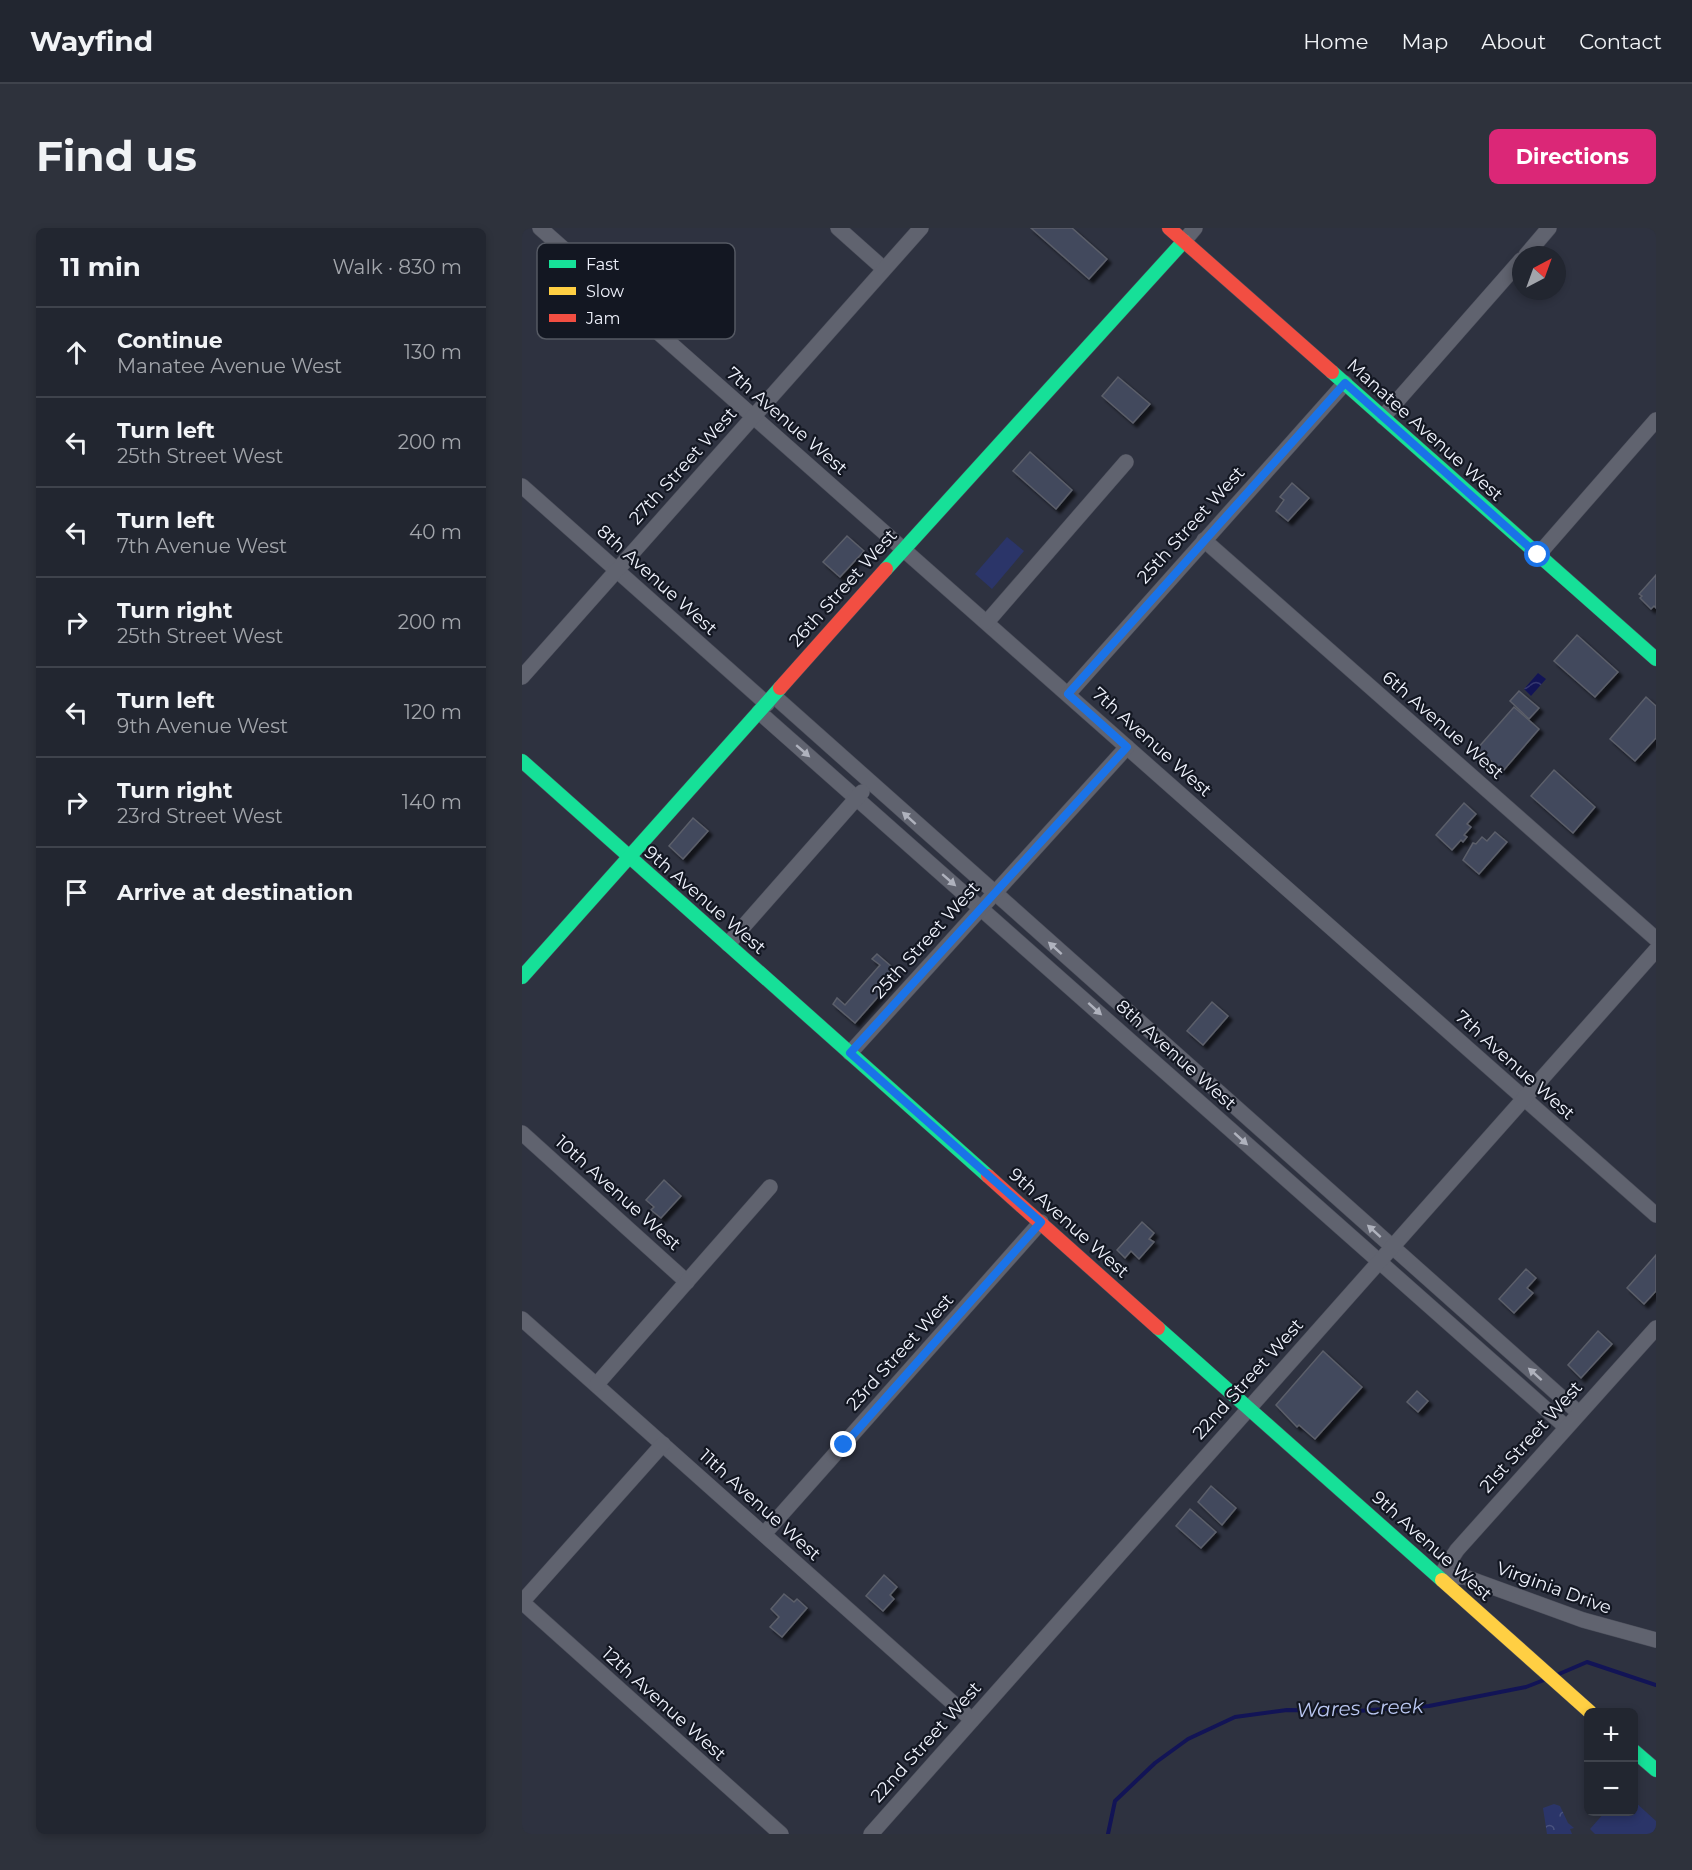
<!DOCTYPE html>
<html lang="en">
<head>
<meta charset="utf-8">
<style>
  body { margin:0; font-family:Montserrat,sans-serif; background:#2e323c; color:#f1f3f6 }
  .controls { position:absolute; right:18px; bottom:18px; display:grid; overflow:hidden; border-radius:9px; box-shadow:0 3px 9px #0003 }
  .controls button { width:54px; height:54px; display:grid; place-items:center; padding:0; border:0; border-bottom:2px solid #3f434c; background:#222630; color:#f1f3f6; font:30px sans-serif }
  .compass { position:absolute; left:990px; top:18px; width:54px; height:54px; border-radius:50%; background:#222630; box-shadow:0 3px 9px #0003; rotate:41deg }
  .stop { position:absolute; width:18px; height:18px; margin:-14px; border:4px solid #1a73e8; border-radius:50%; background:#fff }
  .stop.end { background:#1a73e8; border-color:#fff; box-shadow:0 2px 6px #0008 }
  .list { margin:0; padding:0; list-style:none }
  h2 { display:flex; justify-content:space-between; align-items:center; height:78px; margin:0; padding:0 24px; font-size:26px }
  h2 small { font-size:20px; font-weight:400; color:#a2a5ab }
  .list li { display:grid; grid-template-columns:39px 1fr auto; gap:18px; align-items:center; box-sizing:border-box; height:90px; padding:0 24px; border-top:2px solid #3f434c }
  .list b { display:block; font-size:22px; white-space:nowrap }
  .list p { margin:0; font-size:20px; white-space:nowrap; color:#a2a5ab }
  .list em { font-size:20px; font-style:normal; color:#a2a5ab }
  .icon { flex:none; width:33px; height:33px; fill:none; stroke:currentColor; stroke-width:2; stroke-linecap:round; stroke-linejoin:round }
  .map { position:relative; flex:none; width:1134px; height:1606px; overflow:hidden; border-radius:9px }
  header { display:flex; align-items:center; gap:36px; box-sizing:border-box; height:84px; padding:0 30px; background:#222630; border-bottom:2px solid #3f434c }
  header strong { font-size:28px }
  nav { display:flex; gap:33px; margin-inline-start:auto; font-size:21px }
  .intro { display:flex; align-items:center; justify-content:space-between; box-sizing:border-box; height:144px; padding:0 36px }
  h1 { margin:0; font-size:42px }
  .button { padding:15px 27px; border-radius:9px; background:#db2777; color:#fff; font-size:21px; font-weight:700 }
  main { display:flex; gap:36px; padding:0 36px }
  aside { flex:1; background:#222630; border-radius:9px; box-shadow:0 3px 9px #0003 }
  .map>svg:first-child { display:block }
  .forest { fill:url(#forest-crowns) }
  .garden { fill:#2b3569 }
  .water { fill:url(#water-waves) }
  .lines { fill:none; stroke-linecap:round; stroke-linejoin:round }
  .stream { stroke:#121456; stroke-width:4 }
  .building { fill:#43485d; stroke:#5b5f6a; stroke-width:1.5; filter:url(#shadow) }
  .street-casing { stroke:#4b4e5a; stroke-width:16 }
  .fast-casing { stroke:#4b4e5a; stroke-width:15 }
  .slow-casing { stroke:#4b4e5a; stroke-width:15 }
  .jam-casing { stroke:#4b4e5a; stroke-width:15 }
  .street { stroke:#60636f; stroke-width:15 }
  .fast { stroke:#16e098; stroke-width:14 }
  .slow { stroke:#ffcf43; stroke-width:14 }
  .jam { stroke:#f24e42; stroke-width:14 }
  .oneway { fill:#afb2bd }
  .route { stroke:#1a73e8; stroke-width:8 }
  .labels { text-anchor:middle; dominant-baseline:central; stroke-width:4.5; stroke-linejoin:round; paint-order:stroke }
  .street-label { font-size:18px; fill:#eff2fc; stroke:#131722 }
  .water-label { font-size:20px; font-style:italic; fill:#bac7f1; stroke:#131722 }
  .key { fill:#131722; stroke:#555963; stroke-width:1.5 }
  .key-label { font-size:16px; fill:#eff2fc }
</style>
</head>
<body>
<header>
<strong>Wayfind</strong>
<nav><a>Home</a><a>Map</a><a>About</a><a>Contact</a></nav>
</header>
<div class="intro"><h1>Find us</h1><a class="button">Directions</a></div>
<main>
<aside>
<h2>11 min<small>Walk · 830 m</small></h2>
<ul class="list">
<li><svg class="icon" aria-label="ahead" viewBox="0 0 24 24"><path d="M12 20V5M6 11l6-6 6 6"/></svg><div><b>Continue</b><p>Manatee Avenue West</p></div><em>130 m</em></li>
<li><svg class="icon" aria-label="left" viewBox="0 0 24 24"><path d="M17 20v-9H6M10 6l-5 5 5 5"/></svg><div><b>Turn left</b><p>25th Street West</p></div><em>200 m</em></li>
<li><svg class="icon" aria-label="left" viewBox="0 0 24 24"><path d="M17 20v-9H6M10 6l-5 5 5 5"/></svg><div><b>Turn left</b><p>7th Avenue West</p></div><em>40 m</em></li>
<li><svg class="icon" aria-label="right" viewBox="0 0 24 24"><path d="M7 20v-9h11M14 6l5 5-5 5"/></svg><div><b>Turn right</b><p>25th Street West</p></div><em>200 m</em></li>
<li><svg class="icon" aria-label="left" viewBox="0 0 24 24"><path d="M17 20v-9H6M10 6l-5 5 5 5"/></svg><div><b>Turn left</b><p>9th Avenue West</p></div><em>120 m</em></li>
<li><svg class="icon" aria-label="right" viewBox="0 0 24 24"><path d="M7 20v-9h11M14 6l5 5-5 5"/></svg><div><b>Turn right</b><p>23rd Street West</p></div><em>140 m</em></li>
<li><svg class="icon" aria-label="arrive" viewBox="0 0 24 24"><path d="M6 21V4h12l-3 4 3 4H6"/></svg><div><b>Arrive at destination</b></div></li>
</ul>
</aside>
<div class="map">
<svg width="1134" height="1606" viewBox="0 0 1134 1606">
  <defs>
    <pattern id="forest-crowns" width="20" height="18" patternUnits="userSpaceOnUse" patternTransform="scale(1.5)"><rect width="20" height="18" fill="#2b3569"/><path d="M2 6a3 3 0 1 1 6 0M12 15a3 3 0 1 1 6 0" fill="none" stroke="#4a537f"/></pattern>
    <pattern id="water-waves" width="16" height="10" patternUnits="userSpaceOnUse" patternTransform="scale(1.5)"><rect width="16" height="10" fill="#121456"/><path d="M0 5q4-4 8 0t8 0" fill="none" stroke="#35376f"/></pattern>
    <filter id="shadow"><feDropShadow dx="4" dy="4" stdDeviation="1.5" flood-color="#0009"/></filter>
  </defs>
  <rect width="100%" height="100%" fill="#2e3240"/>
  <path class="forest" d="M1032,1576L1038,1578L1046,1595L1052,1600L1048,1601L1050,1606H1025L1021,1580Z"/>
  <g class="garden">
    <path d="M485,309L502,323L470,361L453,346Z"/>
    <path d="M1112,1573L1134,1593V1606H1073L1068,1601L1083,1584H1112Z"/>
  </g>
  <path class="water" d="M1016,445L1024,451L1009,468L1002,461Z"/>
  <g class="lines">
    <g class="stream">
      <path d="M1037,1446L1065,1434L1134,1457"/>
      <path d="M586,1606L593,1573L633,1535L666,1511L713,1489L765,1482L835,1483L907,1478L1004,1459L1022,1452"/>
    </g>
  </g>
  <g class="building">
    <path d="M509,0H550L585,31L567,51Z"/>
    <path d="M596,149L628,176L611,195L580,168Z"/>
    <path d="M508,224L550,262L534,281L491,243Z"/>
    <path d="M770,255L787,270L766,293L754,283L762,272L758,269Z"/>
    <path d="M325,308L342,323L318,349L301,334Z"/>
    <path d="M1134,347V380L1132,378L1129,381L1118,370L1120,368L1117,366Z"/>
    <path d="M1055,407L1096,444L1073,469L1032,433Z"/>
    <path d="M997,463L1017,480L1007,491L988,473Z"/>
    <path d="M1124,469L1134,478V510L1113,533L1088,511Z"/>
    <path d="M992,479L1017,501L981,543L955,521Z"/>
    <path d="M1032,542L1073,579L1051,605L1009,568Z"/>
    <path d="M942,575L954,586L945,596L949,599L942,607L945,609L941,614L939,612L930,622L914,607Z"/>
    <path d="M171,590L186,603L161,631L147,618Z"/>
    <path d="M973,604L985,614L957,646L941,632L951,615L954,616L960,609L965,613Z"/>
    <path d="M355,726L377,745L333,795L311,776L315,770L323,777L358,737L350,731Z"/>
    <path d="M690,774L706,788L681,817L665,803Z"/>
    <path d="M142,952L159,968L139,990L129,982L132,979L124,972Z"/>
    <path d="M620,994L632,1005L627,1011L632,1014L617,1031L609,1023L603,1030L595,1022Z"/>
    <path d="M1134,1027V1063L1122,1076L1105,1060Z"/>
    <path d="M1004,1041L1014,1050L1005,1060L1011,1065L992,1085L977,1071Z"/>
    <path d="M1076,1103L1090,1116L1059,1150L1046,1137Z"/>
    <path d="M801,1123L840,1159L793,1211L777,1197L775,1199L754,1177Z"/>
    <path d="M895,1163L906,1173L896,1184L885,1174Z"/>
    <path d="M689,1258L714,1280L700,1297L676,1274Z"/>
    <path d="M668,1281L694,1304L679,1320L654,1298Z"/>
    <path d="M362,1347L375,1359L368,1367L372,1371L361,1383L344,1368Z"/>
    <path d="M262,1366L272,1374L275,1371L285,1380L260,1409L248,1399L257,1389L249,1381Z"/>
  </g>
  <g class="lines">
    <g class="street-casing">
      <g id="street">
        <path d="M18,0L1134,987"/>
        <path d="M316,0L362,41"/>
        <path d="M662,13L673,0"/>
        <path d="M1004,27L1027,0"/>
        <path d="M861,189L999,32"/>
        <path d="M0,258L245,476"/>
        <path d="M682,312L1134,711"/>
        <path d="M1016,327L1134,192"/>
        <path d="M465,394L604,234"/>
        <path d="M0,449L399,0"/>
        <path d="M546,466L823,155"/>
        <path d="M252,468L1057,1185"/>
        <path d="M237,484L1044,1199"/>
        <path d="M206,716L340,564"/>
        <path d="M328,825L605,519"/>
        <path d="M0,905L165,1054"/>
        <path d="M0,1091L450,1492"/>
        <path d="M75,1156L248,959"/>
        <path d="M141,1216L0,1374L259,1606"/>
        <path d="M242,1306L519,994"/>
        <path d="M918,1348L935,1322L1134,1100"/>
        <path d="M918,1348L943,1349L1061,1392L1134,1412"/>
        <path d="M349,1606L1134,722"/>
      </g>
    </g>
    <g class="fast-casing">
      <g id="fast">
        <path d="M810,144L1134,431"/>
        <path d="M364,341L662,13"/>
        <path d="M0,533L466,948"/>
        <path d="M0,749L258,460"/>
        <path d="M636,1100L920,1352"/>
        <path d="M1112,1523L1134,1542"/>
      </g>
    </g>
    <g class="slow-casing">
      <path id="slow" d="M920,1352L1068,1484"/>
    </g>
    <g class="jam-casing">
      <g id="jam">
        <path d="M647,0L810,144"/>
        <path d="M258,460L364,341"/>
        <path d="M466,948L636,1100"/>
      </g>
    </g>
    <use href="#street" class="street"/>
    <use href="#fast" class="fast"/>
    <use href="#slow" class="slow"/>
    <use href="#jam" class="jam"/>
  </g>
  <defs><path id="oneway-solid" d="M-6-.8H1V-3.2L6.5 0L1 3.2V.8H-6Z" transform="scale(1.5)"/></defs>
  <g class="oneway">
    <use href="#oneway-solid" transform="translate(281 523) rotate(41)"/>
    <use href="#oneway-solid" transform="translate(387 590) rotate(-138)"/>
    <use href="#oneway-solid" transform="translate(427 652) rotate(41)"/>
    <use href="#oneway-solid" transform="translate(533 720) rotate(-138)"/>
    <use href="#oneway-solid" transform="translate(573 781) rotate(42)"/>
    <use href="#oneway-solid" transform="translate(719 911) rotate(42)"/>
    <use href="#oneway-solid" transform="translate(852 1003) rotate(-138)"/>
    <use href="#oneway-solid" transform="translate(1013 1146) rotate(-138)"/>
  </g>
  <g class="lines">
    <path class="route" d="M322,1217L519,994L328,825L605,519L546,466L823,155L1016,327"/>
  </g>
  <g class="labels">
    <g class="street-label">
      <text transform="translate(265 193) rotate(41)">7th Avenue West</text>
      <text transform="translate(903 202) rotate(42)">Manatee Avenue West</text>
      <text transform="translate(161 238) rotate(-48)">27th Street West</text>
      <text transform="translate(669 297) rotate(-48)">25th Street West</text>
      <text transform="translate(135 352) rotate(42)">8th Avenue West</text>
      <text transform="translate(321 360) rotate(-48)">26th Street West</text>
      <text transform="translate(921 497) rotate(41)">6th Avenue West</text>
      <text transform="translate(630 514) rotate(42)">7th Avenue West</text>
      <text transform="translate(183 672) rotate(41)">9th Avenue West</text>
      <text transform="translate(404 712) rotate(-48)">25th Street West</text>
      <text transform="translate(654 827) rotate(42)">8th Avenue West</text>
      <text transform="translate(993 837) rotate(42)">7th Avenue West</text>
      <text transform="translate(96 965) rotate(42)">10th Avenue West</text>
      <text transform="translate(547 995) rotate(42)">9th Avenue West</text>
      <text transform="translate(378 1124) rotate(-48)">23rd Street West</text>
      <text transform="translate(726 1151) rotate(-48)">22nd Street West</text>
      <text transform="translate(1009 1209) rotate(-48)">21st Street West</text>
      <text transform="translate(238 1277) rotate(42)">11th Avenue West</text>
      <text transform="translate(910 1318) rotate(42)">9th Avenue West</text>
      <text transform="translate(1032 1360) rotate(20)">Virginia Drive</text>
      <text transform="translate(142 1476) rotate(42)">12th Avenue West</text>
      <text transform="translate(404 1514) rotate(-48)">22nd Street West</text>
    </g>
    <g class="water-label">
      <text transform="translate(838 1480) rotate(-2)">Wares Creek</text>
    </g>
  </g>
  <rect x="15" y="15" width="198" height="96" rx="9" class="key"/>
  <rect x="27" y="32" width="27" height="8" fill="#16e098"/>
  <rect x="27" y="59" width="27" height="8" fill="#ffcf43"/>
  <rect x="27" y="86" width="27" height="8" fill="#f24e42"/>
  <g class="key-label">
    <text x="64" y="42">Fast</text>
    <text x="64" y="69">Slow</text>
    <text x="64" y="96">Jam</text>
  </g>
</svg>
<div class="controls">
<button>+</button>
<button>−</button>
</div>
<svg class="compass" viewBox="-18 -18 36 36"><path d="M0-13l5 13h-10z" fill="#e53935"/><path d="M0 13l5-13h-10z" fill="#a2a5ab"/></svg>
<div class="stop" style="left:1016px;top:327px"></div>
<div class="stop end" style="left:322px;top:1217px"></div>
</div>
</main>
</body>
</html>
